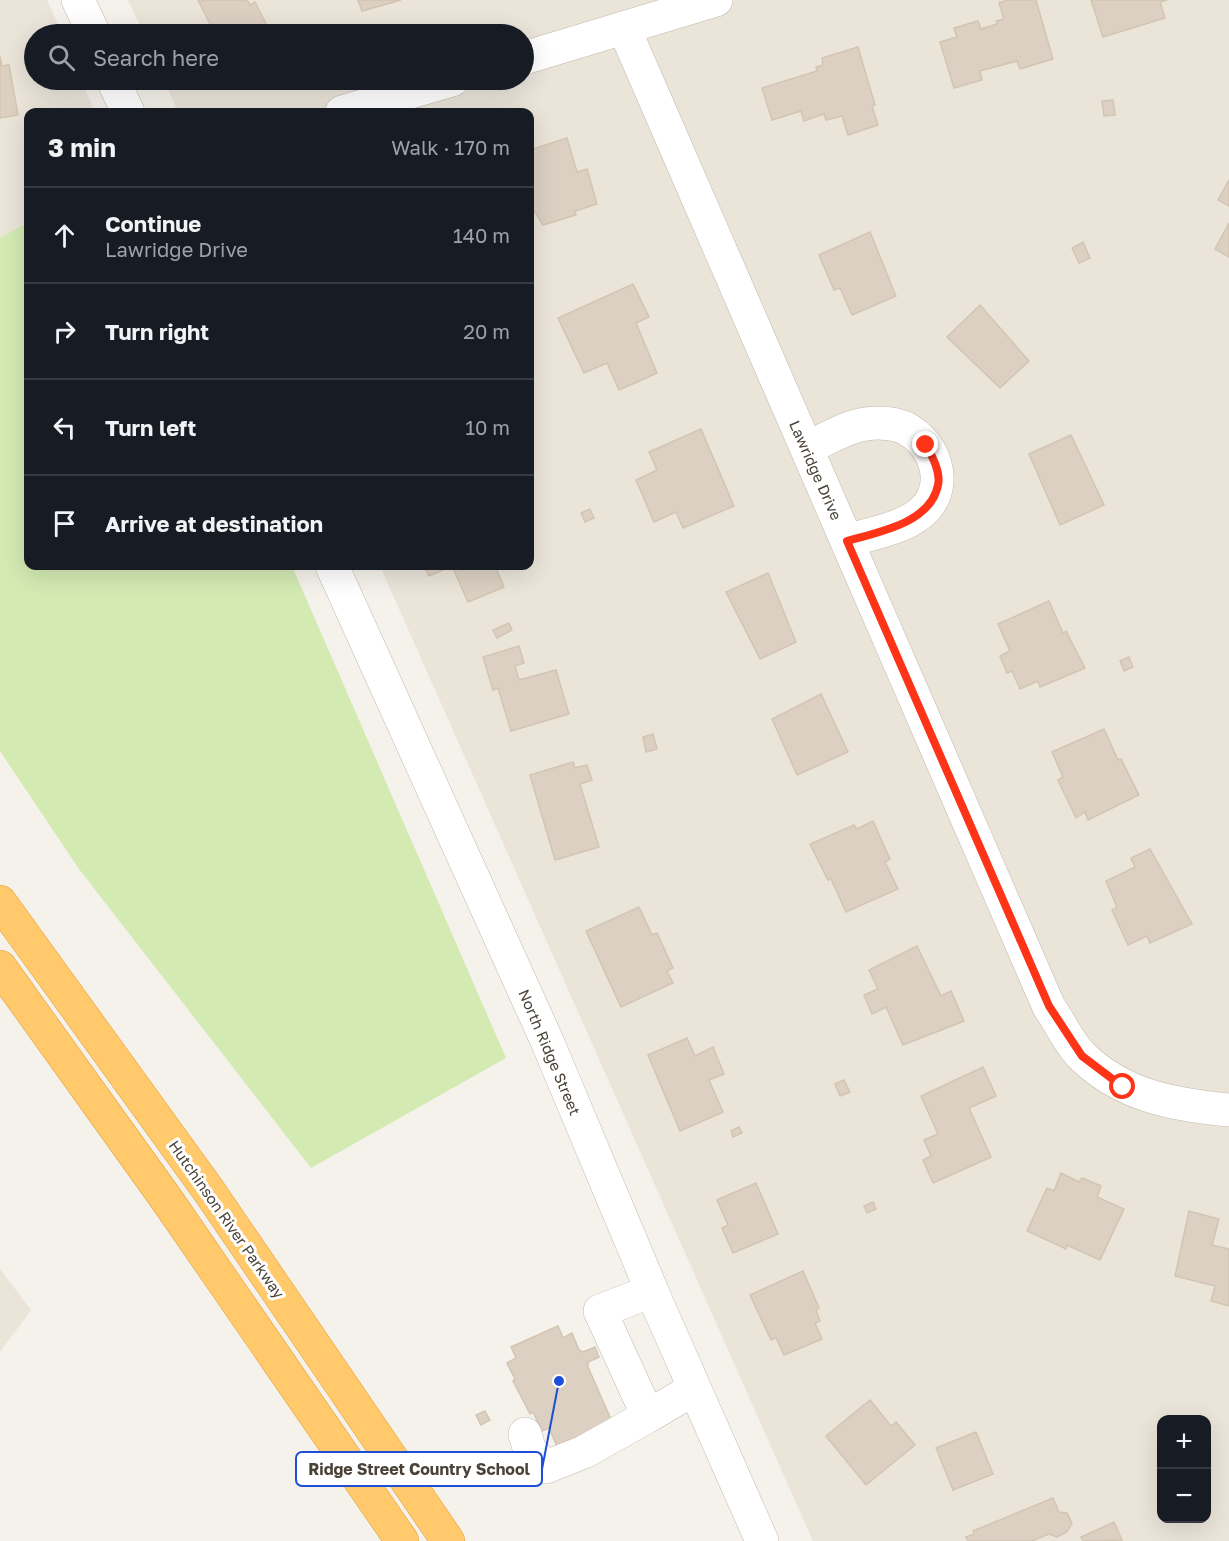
<!DOCTYPE html>
<html lang="en">
<head>
<meta charset="utf-8">
<style>
  body { margin:0; font-family:"Golos Text",sans-serif; background:#20242c; color:#f1f3f6 }
  .controls { position:absolute; right:18px; bottom:18px; display:grid; overflow:hidden; border-radius:12px; box-shadow:0 6px 24px #0002 }
  .controls button { width:54px; height:54px; display:grid; place-items:center; padding:0; border:0; border-bottom:2px solid #363941; background:#171b24; color:#f1f3f6; font:30px sans-serif }
  .stop { position:absolute; width:18px; height:18px; margin:-14px; border:4px solid #fe3419; border-radius:50%; background:#fff }
  .stop.end { background:#fe3419; border-color:#fff; box-shadow:0 2px 6px #0008 }
  .list { margin:0; padding:0; list-style:none }
  h2 { display:flex; justify-content:space-between; align-items:center; height:78px; margin:0; padding:0 24px; font-size:26px }
  h2 small { font-size:20px; font-weight:400; color:#9ea1a6 }
  .list li { display:grid; grid-template-columns:39px 1fr auto; gap:18px; align-items:center; box-sizing:border-box; height:96px; padding:0 24px; border-top:2px solid #363941 }
  .list b { display:block; font-size:22px; white-space:nowrap }
  .list p { margin:0; font-size:20px; white-space:nowrap; color:#9ea1a6 }
  .list em { font-size:20px; font-style:normal; color:#9ea1a6 }
  .icon { flex:none; width:33px; height:33px; fill:none; stroke:currentColor; stroke-width:2; stroke-linecap:round; stroke-linejoin:round }
  .map { position:relative; flex:none; width:1229px; height:1541px; overflow:hidden }
  .search { position:absolute; background:#171b24; box-shadow:0 6px 24px #0002; left:24px; top:24px; width:510px; height:66px; display:flex; align-items:center; gap:15px; box-sizing:border-box; padding:0 21px; border-radius:33px; color:#9ea1a6; font-size:22px }
  .panel { position:absolute; background:#171b24; box-shadow:0 6px 24px #0002; left:24px; top:108px; width:510px; height:462px; border-radius:12px }
  .map>svg:first-child { display:block }
  .residential { fill:#eae4d9; fill-rule:evenodd }
  .green { fill:#d3eab3 }
  .building { fill:#dbd0c2; stroke:#d3c5b2; stroke-width:1.5 }
  .lines { fill:none; stroke-linecap:round; stroke-linejoin:round }
  .minor-casing { stroke:#c2b9ad; stroke-width:34 }
  .highway-casing { stroke:#e29e39; stroke-width:34 }
  .minor { stroke:#fff; stroke-width:33 }
  .highway { stroke:#ffc96c; stroke-width:33 }
  .route { stroke:#fe3419; stroke-width:8 }
  .labels { text-anchor:middle; dominant-baseline:central; stroke-width:6; stroke-linejoin:round; paint-order:stroke }
  .street-label { font-size:15px; fill:#4a4238; stroke:#fff }
  .leader { fill:none; stroke:#1d4ed8; stroke-width:2 }
  .callout-dot { fill:#1d4ed8; stroke:#fff; stroke-width:2 }
  .callout { fill:#fff; stroke:#1d4ed8; stroke-width:2 }
  .callout-label { font-size:16px; text-anchor:middle; font-weight:bold; fill:#4a4238 }
</style>
</head>
<body>
<div class="map">
<svg width="1229" height="1541" viewBox="0 0 1229 1541">
  <rect width="100%" height="100%" fill="#f5f2eb"/>
  <g class="residential">
    <path d="M0,0H47L62,34H34V80H81L95,112H28V222L0,238Z"/>
    <path d="M128,0H1229V1541H813L380,566H530V112H178L164,80H524V34H144ZM1162,1420H1206V1518H1162Z"/>
    <path d="M0,1269L31,1310L0,1352Z"/>
  </g>
  <path class="green" d="M28,222V566H292L506,1058L311,1168L79,869L0,751V238Z"/>
  <g class="building">
    <path d="M198,0H247L250,5L255,2L268,28L255,34H215Z"/>
    <path d="M358,0H401L362,11Z"/>
    <path d="M1007,0H1036L1053,59L1020,69L1017,61L980,71L982,80L954,88L940,42L957,37L954,28L978,21L981,29L997,24L996,21L1004,19L999,3Z"/>
    <path d="M1091,0H1167L1160,2L1165,18L1103,37Z"/>
    <path d="M858,47L875,105L872,106L878,125L848,135L842,116L826,120L824,114L804,121L801,111L772,120L762,88L817,71L816,67L823,65L822,58Z"/>
    <path d="M0,56L2,66L9,65L18,115L0,118Z"/>
    <path d="M1113,100L1115,115L1104,116L1102,101Z"/>
    <path d="M567,138L577,172L587,169L597,204L575,211L576,215L543,225L535,212L530,214V150Z"/>
    <path d="M1229,180V206L1218,200Z"/>
    <path d="M1229,223V257L1215,249Z"/>
    <path d="M870,232L896,296L852,315L840,288L834,290L819,255Z"/>
    <path d="M1083,242L1090,258L1079,263L1072,248Z"/>
    <path d="M633,284L649,317L636,323L657,373L619,390L607,363L584,373L558,318Z"/>
    <path d="M980,305L1029,361L1000,388L947,337Z"/>
    <path d="M701,429L734,506L683,528L676,512L654,522L636,480L657,470L649,452Z"/>
    <path d="M1071,435L1104,505L1060,525L1029,454Z"/>
    <path d="M590,509L594,518L585,522L581,513Z"/>
    <path d="M424,566H452L429,576Z"/>
    <path d="M452,566H495L504,587L468,602Z"/>
    <path d="M768,573L796,642L760,659L726,592Z"/>
    <path d="M1049,601L1063,633L1066,631L1085,668L1040,687L1038,681L1020,689L1012,671L1007,673L1000,656L1010,651L998,624Z"/>
    <path d="M509,623L512,630L497,638L493,630Z"/>
    <path d="M519,646L524,663L515,666L519,680L556,670L569,714L511,731L498,688L493,690L483,657Z"/>
    <path d="M1129,657L1133,667L1124,671L1120,661Z"/>
    <path d="M821,694L848,752L797,775L772,719Z"/>
    <path d="M1104,729L1118,760L1121,759L1139,795L1088,820L1085,812L1076,818L1058,780L1063,777L1052,752Z"/>
    <path d="M653,734L657,749L646,752L643,737Z"/>
    <path d="M573,762L575,768L587,765L592,780L580,784L599,847L555,860L530,775Z"/>
    <path d="M873,821L890,859L885,862L898,889L846,912L831,879L828,880L810,844L854,825L857,829Z"/>
    <path d="M1150,849L1192,924L1150,943L1147,936L1128,945L1112,910L1117,907L1106,881L1135,867L1131,858Z"/>
    <path d="M639,907L652,935L657,933L673,968L667,971L673,983L621,1007L586,931Z"/>
    <path d="M917,946L941,996L951,991L964,1021L903,1045L886,1007L872,1014L864,995L878,989L869,970Z"/>
    <path d="M687,1038L695,1056L713,1047L724,1074L709,1080L723,1112L680,1131L648,1055Z"/>
    <path d="M983,1067L996,1096L969,1108L991,1157L933,1183L923,1160L931,1156L924,1140L938,1134L921,1096Z"/>
    <path d="M844,1080L850,1092L840,1096L835,1084Z"/>
    <path d="M739,1127L742,1133L733,1137L731,1131Z"/>
    <path d="M1061,1173L1079,1182L1082,1178L1101,1186L1097,1197L1124,1209L1100,1260L1067,1245L1066,1249L1027,1231L1047,1188L1054,1191Z"/>
    <path d="M756,1183L778,1234L733,1253L722,1228L728,1225L717,1200Z"/>
    <path d="M873,1202L876,1209L867,1213L864,1206Z"/>
    <path d="M1189,1211L1219,1219L1212,1245L1229,1249V1306L1211,1301L1215,1286L1175,1276Z"/>
    <path d="M803,1271L819,1308L816,1310L820,1321L815,1323L822,1339L784,1355L776,1338L771,1340L750,1295Z"/>
    <path d="M558,1326L563,1338L572,1333L579,1350L583,1352L595,1347L599,1357L588,1362V1367L614,1426L559,1451L549,1428L542,1431L533,1412L530,1414L513,1381L515,1379L507,1363L516,1358L511,1347Z"/>
    <path d="M870,1400L891,1426L896,1422L915,1445L866,1485L826,1436Z"/>
    <path d="M485,1411L490,1420L481,1425L476,1415Z"/>
    <path d="M976,1432L993,1474L953,1490L936,1448Z"/>
    <path d="M1053,1498L1059,1512L1067,1513L1072,1523L1067,1532L1057,1537L1049,1534L1032,1541H968L966,1537L974,1534L973,1531Z"/>
    <path d="M1114,1522L1122,1540L1083,1541L1081,1537Z"/>
  </g>
  <g class="lines">
    <g class="minor-casing">
      <g id="minor">
        <path d="M78,0L94,34"/>
        <path d="M624,28L1049,1007C1060,1022 1069,1044 1083,1057C1123,1096 1175,1105 1229,1110"/>
        <path d="M524,58L716,0"/>
        <path d="M113,80L128,112"/>
        <path d="M342,112L452,80"/>
        <path d="M807,448C825,440 847,426 866,424C878,422 896,423 907,429C934,444 948,481 927,507C909,528 872,533 847,541"/>
        <path d="M332,566L547,1041L657,1303L762,1541"/>
        <path d="M652,1291L600,1311L648,1416L694,1389"/>
        <path d="M525,1434L530,1451L546,1467L584,1452L648,1416"/>
      </g>
    </g>
    <g class="highway-casing">
      <g id="highway">
        <path d="M0,902L209,1191L448,1541"/>
        <path d="M0,967L167,1200L402,1541"/>
      </g>
    </g>
    <use href="#minor" class="minor"/>
    <use href="#highway" class="highway"/>
  </g>
  <g class="lines">
    <path class="route" d="M926,445C932,456 941,472 938,485C931,523 878,532 847,541L1049,1006L1082,1056L1123,1087"/>
  </g>
  <g class="labels">
    <g class="street-label">
      <text transform="translate(816 470) rotate(66)">Lawridge Drive</text>
      <text transform="translate(550 1052) rotate(67)">North Ridge Street</text>
      <text transform="translate(227 1219) rotate(55)">Hutchinson River Parkway</text>
    </g>
  </g>
  <path class="leader" d="M559 1381L542 1469"/>
  <circle class="callout-dot" cx="559" cy="1381" r="6"/>
  <rect class="callout" x="296" y="1452" width="246" height="34" rx="6"/>
  <g class="callout-label">
    <text x="419" y="1475">Ridge Street Country School</text>
  </g>
</svg>
<div class="controls">
<button>+</button>
<button>−</button>
</div>
<div class="stop" style="left:1123px;top:1087px"></div>
<div class="stop end" style="left:926px;top:445px"></div>
<div class="search"><svg class="icon" aria-label="search" viewBox="0 0 24 24"><circle cx="10" cy="10" r="6"/><path d="M15 15l6 6"/></svg>Search here</div>
<section class="panel">
<h2>3 min<small>Walk · 170 m</small></h2>
<ul class="list">
<li><svg class="icon" aria-label="ahead" viewBox="0 0 24 24"><path d="M12 20V5M6 11l6-6 6 6"/></svg><div><b>Continue</b><p>Lawridge Drive</p></div><em>140 m</em></li>
<li><svg class="icon" aria-label="right" viewBox="0 0 24 24"><path d="M7 20v-9h11M14 6l5 5-5 5"/></svg><div><b>Turn right</b></div><em>20 m</em></li>
<li><svg class="icon" aria-label="left" viewBox="0 0 24 24"><path d="M17 20v-9H6M10 6l-5 5 5 5"/></svg><div><b>Turn left</b></div><em>10 m</em></li>
<li><svg class="icon" aria-label="arrive" viewBox="0 0 24 24"><path d="M6 21V4h12l-3 4 3 4H6"/></svg><div><b>Arrive at destination</b></div></li>
</ul>
</section>
</div>
</body>
</html>
